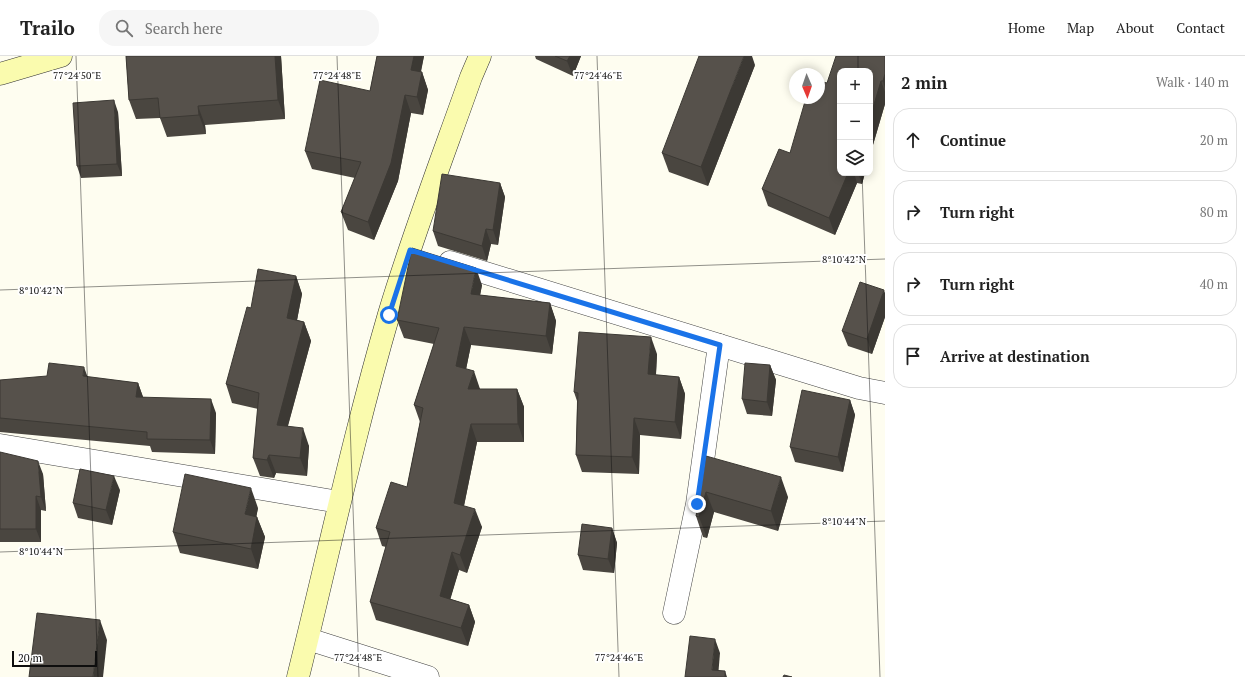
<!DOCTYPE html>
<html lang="en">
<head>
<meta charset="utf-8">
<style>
  body { margin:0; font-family:"PT Serif",serif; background:#f6f6f6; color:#222 }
  .controls { position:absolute; right:12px; top:12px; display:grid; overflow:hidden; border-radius:8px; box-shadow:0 2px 10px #0003 }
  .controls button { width:36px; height:36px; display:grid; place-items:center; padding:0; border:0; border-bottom:1px solid #e0e0e0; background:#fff; color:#222; font:20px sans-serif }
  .compass { position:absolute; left:789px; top:12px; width:36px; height:36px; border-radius:50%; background:#fff; box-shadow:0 2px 10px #0003; rotate:178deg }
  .scale { position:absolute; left:12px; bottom:10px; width:85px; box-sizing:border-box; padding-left:4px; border:2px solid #0e0e0e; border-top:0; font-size:11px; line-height:14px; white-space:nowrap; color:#0e0e0e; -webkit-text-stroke:3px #fff; paint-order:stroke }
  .stop { position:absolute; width:12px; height:12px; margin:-9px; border:3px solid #1a73e8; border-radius:50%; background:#fff }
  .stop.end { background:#1a73e8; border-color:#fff; box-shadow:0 1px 4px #0008 }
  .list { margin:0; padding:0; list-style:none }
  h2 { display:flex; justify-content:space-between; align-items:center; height:52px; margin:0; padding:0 16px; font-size:17px }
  h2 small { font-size:13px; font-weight:400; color:#767676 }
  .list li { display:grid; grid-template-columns:26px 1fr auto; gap:12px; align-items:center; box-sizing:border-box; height:64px; margin:0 8px 8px; padding:0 8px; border:1px solid #e0e0e0; border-radius:16px }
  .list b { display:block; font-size:15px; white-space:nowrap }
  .list em { font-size:13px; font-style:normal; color:#767676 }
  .icon { flex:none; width:22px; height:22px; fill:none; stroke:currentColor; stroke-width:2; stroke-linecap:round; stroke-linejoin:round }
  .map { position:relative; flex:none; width:885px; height:621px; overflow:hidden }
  header { display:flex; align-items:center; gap:24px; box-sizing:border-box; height:56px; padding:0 20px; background:#fff; border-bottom:1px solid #e0e0e0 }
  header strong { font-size:19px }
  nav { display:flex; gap:22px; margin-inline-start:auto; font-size:14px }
  .search { width:280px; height:36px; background:#f6f6f6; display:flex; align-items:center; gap:10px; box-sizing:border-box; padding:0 14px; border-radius:16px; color:#767676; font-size:15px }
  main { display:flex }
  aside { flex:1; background:#fff }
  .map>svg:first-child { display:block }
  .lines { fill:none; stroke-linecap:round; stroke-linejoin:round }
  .street-casing { stroke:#414141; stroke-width:23 }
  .secondary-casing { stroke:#303030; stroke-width:23 }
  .street { stroke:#fff; stroke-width:22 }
  .secondary { stroke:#fafbae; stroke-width:22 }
  .wall { fill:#4a4640 }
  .shaded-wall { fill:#3c3934 }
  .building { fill:#56514b; stroke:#3c3934 }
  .route { stroke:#1a73e8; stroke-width:5 }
  .ticks { fill:none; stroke:#0e0e0e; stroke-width:1; stroke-opacity:0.45 }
  .ticks-label { font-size:10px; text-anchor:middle; fill:#0e0e0e; stroke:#fff; stroke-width:4; stroke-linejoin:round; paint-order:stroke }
</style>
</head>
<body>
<header>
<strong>Trailo</strong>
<div class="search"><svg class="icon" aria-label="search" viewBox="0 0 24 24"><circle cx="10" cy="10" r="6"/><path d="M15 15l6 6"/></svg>Search here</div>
<nav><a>Home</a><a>Map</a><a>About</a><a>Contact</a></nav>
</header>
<main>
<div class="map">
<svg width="885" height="621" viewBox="0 0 885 621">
  <rect width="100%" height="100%" fill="#fefdf0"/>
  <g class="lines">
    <g class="street-casing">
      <g id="street">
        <path d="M450,206L859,332L885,337"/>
        <path d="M0,389L339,446"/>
        <path d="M674,557L697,448L719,289"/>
        <path d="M308,583L428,621"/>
      </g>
    </g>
    <g class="secondary-casing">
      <g id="secondary">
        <path d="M0,18L61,0"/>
        <path d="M298,621C328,500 354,378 389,258C413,178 443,100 471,21L480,0"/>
      </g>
    </g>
    <use href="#street" class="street"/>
    <use href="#secondary" class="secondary"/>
  </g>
  <g class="wall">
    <path d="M126,0H281L285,63L205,69L206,78L167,81L160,62L136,63L129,44Z"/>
    <path d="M377,0H424L421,16H422L428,34L423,59L411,57L398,125L374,184L348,174L341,156L355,122L312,113L305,95L370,35Z"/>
    <path d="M535,0H581L573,20L536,3Z"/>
    <path d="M885,0V48L870,99V15L840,117H865L862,128L857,127L835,179L768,150L762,133L790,97L827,27Z"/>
    <path d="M755,9L708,130L669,116L662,97Z"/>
    <path d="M118,56L122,120L81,122L77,110Z"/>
    <path d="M500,127L505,141L498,189L491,188L487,205L438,190L433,175Z"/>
    <path d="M296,220L302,238L297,264L304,266L311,285L288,370L309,390L307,420L276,417L274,422L260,420L253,402L258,353L232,347L226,328L251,252Z"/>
    <path d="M482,229L480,239L550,247L556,265L552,298L471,289L466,313L480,333H517L524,351V386H477L464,450L482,471L467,517L459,514L450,543L469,549L475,566L468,590L376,564L370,546L386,491L382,490L376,472L407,431L420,366L414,349L434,288L404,282L397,264Z"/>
    <path d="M885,237V261L872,298L848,290L842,275Z"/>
    <path d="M657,298L656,319L679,321L685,338L681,383L640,379L639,418L582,416L576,399L577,345L574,336Z"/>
    <path d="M770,309L776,324L772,360L747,358L742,343Z"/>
    <path d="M87,321L138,327L143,341L216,357L215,398L152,396L150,390L0,376V324Z"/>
    <path d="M850,344L855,359L843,416L795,406L790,391Z"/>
    <path d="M0,396L43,418L46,455L41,454V486H0Z"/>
    <path d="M706,400L788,441L778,475L714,456L707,482L703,481L696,460Z"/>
    <path d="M120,434L112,469L78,462L73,447Z"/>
    <path d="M258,452L256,461H257L265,481L258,513L180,497L173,476Z"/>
    <path d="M612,472L617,487L614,517L583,514L578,499Z"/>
  </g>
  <g class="shaded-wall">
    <path d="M275,0H281L285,63L278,44Z"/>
    <path d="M414,0H424L417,32L411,14Z"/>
    <path d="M570,0H581L573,20L567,5Z"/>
    <path d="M744,0H752L755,9L708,130L701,111Z"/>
    <path d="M422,16L428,34L423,59L417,41Z"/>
    <path d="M885,18V32L883,25Z"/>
    <path d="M881,25L885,36V48L870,99V62Z"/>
    <path d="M405,39L411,57L398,125L374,184L368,166Z"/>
    <path d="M114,44L118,56L122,120L117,108Z"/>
    <path d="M198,50L205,69L206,78L199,59Z"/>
    <path d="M848,117H854L857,127L835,179L829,162Z"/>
    <path d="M858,117H865L862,128Z"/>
    <path d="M500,127L505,141L498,189L493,174Z"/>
    <path d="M486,173L491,188L487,205L482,190Z"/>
    <path d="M476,212L482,229L477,256L471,238Z"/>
    <path d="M296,220L302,238L294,280L287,262Z"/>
    <path d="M884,234L885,237V261L872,298L867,283Z"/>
    <path d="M550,247L556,265L552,298L546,280Z"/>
    <path d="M304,266L311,285L283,387L277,369Z"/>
    <path d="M464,271L471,289L463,328L456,310Z"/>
    <path d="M651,281L657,298L655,335L648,318Z"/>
    <path d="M770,309L776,324L772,360L767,346Z"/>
    <path d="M84,311L89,325L83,320Z"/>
    <path d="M474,315L480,333H468Z"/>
    <path d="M679,321L685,338L681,383L675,366Z"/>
    <path d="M138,327L143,341L141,355L136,341Z"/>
    <path d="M517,333L524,351V386L518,368Z"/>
    <path d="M211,343L216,357L215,398L210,384Z"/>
    <path d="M850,344L855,359L843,416L838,401Z"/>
    <path d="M634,362L640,379L639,418L632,401Z"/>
    <path d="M471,368L477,386L461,464L454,447Z"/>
    <path d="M303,372L309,390L307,420L300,402Z"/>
    <path d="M269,399L276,417L274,422L267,404Z"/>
    <path d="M38,405L43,418L46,455L41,441Z"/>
    <path d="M114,420L120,434L112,469L106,454Z"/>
    <path d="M781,421L788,441L778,475L771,455Z"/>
    <path d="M251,432L258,452L253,479L245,458Z"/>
    <path d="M706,436L714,456L707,482L699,461Z"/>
    <path d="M36,440L41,454V486L36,473Z"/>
    <path d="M475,453L482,471L467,517L460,499Z"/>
    <path d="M257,461L265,481L258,513L251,493Z"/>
    <path d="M612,472L617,487L614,517L608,503Z"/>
    <path d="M452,496L459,514L446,558L440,540Z"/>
    <path d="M469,549L475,566L468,590L461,572Z"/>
    <path d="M100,564L107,584L103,621H93Z"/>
    <path d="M715,583L720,597L718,621L712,614Z"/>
    <path d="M725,615L727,621H725Z"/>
  </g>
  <g class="building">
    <path d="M126,0H275L278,44L198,50L199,59L160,62L158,42L129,44Z"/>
    <path d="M377,0H414L411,14L422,16L417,41L405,39L391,107L368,166L341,156L361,106L305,95L320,24L370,35Z"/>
    <path d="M555,0H570L567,5Z"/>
    <path d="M699,0H744L701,111L662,97Z"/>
    <path d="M836,0H885V18L883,25H881L870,62V15H840V117H848L829,162L762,133L779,93L790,97L806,42H819V25L827,27Z"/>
    <path d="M114,44L117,108L77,110L73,47Z"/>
    <path d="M442,118L500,127L493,174L486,173L482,190L433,175Z"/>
    <path d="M412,192L476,212L471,238L550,247L546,280L464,271L456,310L474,315L468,333H517L518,368H471L454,447L475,453L460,499L452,496L440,540L469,549L461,572L370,546L390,476L376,472L391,426L407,431L423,352L414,349L439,272L397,264Z"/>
    <path d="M258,213L296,220L287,262L304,266L277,369L303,372L300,402L269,399L267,404L253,402L259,337L226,328L247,251L251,252Z"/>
    <path d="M860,226L884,234L867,283L842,275Z"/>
    <path d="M579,276L651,281L648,318L679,321L675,366L634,362L632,401L576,399L578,337L574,336Z"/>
    <path d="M49,307L84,311L83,320L138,327L136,341L211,343L210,384L147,383V376L0,362V324L47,320Z"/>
    <path d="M745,307L770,309L767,346L742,343Z"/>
    <path d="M802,334L850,344L838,401L790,391Z"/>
    <path d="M0,396L38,405L41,441L36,440V473H0Z"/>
    <path d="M706,400L781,421L771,455L706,436L699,461L696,460Z"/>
    <path d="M80,413L114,420L106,454L73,447Z"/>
    <path d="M185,418L251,432L245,458L257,461L251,493L173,476Z"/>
    <path d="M582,468L612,472L608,503L578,499Z"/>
    <path d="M37,557L100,564L93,621H29Z"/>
    <path d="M690,580L715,583L712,614L725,615V621H685Z"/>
    <path d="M784,619L792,621H783Z"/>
  </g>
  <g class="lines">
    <path class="route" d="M389,259L410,194L720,289L697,448"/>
  </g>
  <path class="ticks" d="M76,0L98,621M337,0L359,621M597,0L619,621M858,0V15M862,117L880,621M0,234L885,203M0,496L885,465"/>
  <g class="ticks-label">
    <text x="77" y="23">77°24'50"E</text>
    <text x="337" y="23">77°24'48"E</text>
    <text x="598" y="23">77°24'46"E</text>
    <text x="844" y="207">8°10'42"N</text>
    <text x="41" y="238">8°10'42"N</text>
    <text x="844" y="469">8°10'44"N</text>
    <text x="41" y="499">8°10'44"N</text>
    <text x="358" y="605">77°24'48"E</text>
    <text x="619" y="605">77°24'46"E</text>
  </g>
</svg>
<div class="controls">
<button>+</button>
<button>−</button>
<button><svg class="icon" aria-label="layers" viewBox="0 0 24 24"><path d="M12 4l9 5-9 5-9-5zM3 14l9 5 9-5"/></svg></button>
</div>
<svg class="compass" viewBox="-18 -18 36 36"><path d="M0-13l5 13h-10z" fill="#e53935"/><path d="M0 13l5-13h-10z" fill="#767676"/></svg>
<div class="scale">20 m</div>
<div class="stop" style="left:389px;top:259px"></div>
<div class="stop end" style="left:697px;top:448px"></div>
</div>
<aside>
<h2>2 min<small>Walk · 140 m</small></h2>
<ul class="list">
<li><svg class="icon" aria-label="ahead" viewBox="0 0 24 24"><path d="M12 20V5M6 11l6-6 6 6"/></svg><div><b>Continue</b></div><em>20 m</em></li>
<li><svg class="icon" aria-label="right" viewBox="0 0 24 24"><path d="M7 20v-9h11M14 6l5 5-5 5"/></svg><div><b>Turn right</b></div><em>80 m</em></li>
<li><svg class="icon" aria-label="right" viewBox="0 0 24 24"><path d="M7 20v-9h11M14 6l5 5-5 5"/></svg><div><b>Turn right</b></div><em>40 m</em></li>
<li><svg class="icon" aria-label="arrive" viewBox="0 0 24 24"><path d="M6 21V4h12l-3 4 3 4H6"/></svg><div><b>Arrive at destination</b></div></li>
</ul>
</aside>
</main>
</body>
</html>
